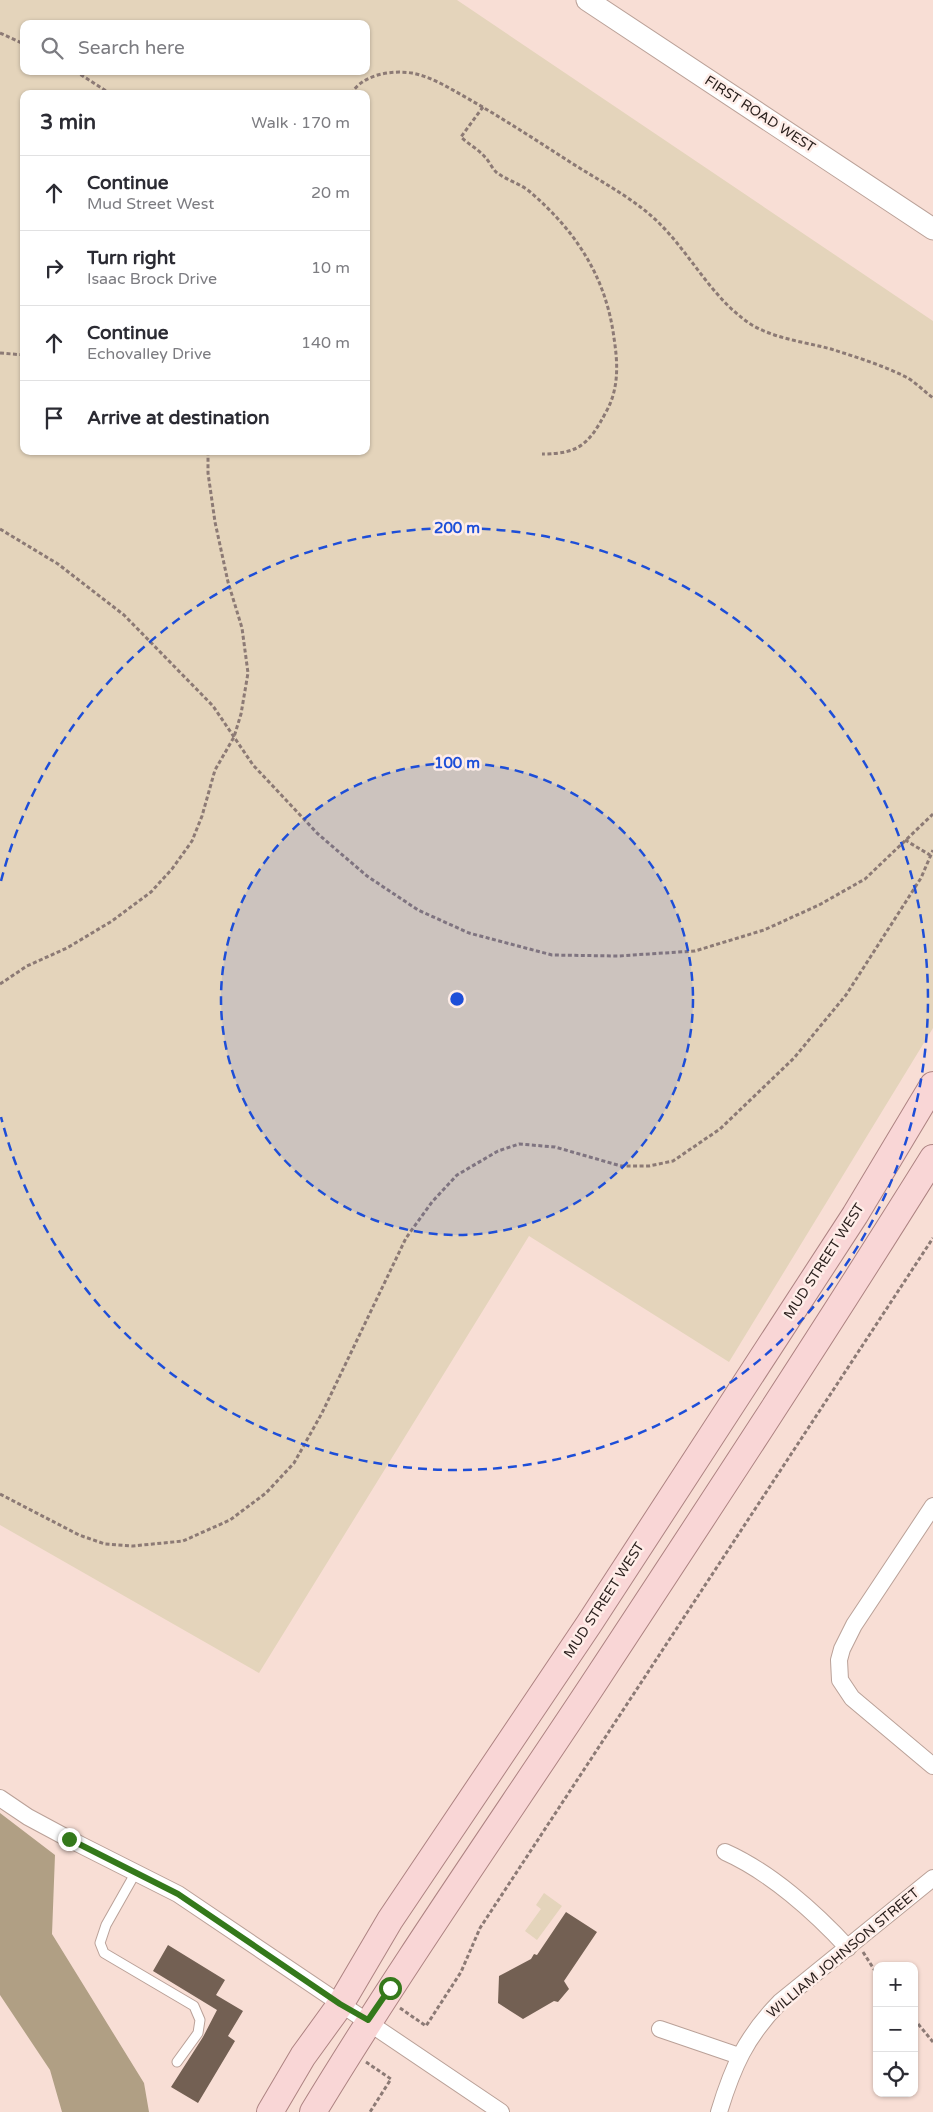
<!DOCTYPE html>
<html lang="en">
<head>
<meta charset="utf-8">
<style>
  body { margin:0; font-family:"Varela Round",sans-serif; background:#f7f7f7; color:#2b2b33 }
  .controls { position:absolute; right:15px; bottom:15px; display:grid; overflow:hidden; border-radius:10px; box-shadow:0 1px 4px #0004 }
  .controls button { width:45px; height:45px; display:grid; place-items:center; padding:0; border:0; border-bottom:1px solid #e1e1e2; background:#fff; color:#2b2b33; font:25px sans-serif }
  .stop { position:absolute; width:15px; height:15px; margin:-11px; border:4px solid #34791b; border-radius:50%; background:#fff }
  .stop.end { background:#34791b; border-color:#fff; box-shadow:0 1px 5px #0008 }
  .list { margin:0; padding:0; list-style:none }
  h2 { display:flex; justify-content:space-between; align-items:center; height:65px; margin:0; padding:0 20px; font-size:21px }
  h2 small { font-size:16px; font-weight:400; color:#7c7c81 }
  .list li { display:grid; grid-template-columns:32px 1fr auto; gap:15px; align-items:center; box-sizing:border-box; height:75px; padding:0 20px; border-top:1px solid #e1e1e2 }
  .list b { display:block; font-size:19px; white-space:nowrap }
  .list p { margin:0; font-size:16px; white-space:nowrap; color:#7c7c81 }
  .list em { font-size:16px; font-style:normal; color:#7c7c81 }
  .icon { flex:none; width:28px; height:28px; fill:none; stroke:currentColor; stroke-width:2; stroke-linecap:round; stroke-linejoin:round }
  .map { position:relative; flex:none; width:933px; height:2112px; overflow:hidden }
  .search { position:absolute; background:#fff; box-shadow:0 1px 4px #0004; left:20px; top:20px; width:350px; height:55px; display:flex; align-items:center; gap:12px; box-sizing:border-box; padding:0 18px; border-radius:10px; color:#7c7c81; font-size:19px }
  .panel { position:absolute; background:#fff; box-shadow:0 1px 4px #0004; left:20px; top:90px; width:350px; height:365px; border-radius:10px }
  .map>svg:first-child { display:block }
  .green { fill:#e4d4bb; fill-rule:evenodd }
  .forest { fill:#b09f84 }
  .building { fill:#736053 }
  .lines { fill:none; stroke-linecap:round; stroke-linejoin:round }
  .service-casing { stroke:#baa198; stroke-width:11 }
  .minor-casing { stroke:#baa198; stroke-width:18 }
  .tertiary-casing { stroke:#baa198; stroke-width:23 }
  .primary-casing { stroke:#ad8382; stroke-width:28 }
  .path { stroke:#8c7a75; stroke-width:3; stroke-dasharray:4 2.5; stroke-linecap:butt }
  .service { stroke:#fff; stroke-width:9 }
  .minor { stroke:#fff; stroke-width:16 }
  .tertiary { stroke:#fff; stroke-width:21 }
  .primary { stroke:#f9d6d6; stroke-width:26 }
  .route { stroke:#34791b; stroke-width:6 }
  .ring { fill:none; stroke:#1d4ed8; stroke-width:2.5; stroke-dasharray:9 6 }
  .labels { text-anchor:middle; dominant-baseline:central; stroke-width:5; stroke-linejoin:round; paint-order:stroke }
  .street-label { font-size:14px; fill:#281e1b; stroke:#feede8 }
  .centre { fill:#1d4ed8; stroke:#feede8; stroke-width:2.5 }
  .ring-label { font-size:15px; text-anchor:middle; font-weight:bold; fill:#1d4ed8; stroke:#feede8; stroke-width:5; stroke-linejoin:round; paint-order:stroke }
</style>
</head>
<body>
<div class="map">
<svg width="933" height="2112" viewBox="0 0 933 2112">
  <rect width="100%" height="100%" fill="#f8ded5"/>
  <g class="green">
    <path d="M0,0H457L933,321V1028L729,1362L529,1236L259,1673L0,1525ZM24,24H366V71H24ZM24,94H366V451H24Z"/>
    <path d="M544,1893L562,1906L537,1940L525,1931L541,1909L536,1905Z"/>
  </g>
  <path class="forest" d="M0,1813L55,1855L52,1934L144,2083L149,2112H62L50,2070L0,1995Z"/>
  <g class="building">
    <path d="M566,1912L597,1932L564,1981L569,1989L558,2002L554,2001L523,2019L498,2003L499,1976L531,1959L534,1954L537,1955Z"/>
    <path d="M168,1945L225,1980L216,1995L243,2011L228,2036L235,2041L198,2103L171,2087L203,2037L217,2010L153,1971Z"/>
  </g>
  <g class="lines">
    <g class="service-casing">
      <path id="service" d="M136,1872L106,1925L100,1943L104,1953L194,2006L200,2020L198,2033L177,2062"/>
    </g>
    <g class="minor-casing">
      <g id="minor">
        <path d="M933,1506L854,1625L842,1649L839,1660L840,1680L852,1698L933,1766"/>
        <path d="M0,1798L28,1817L69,1839L178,1894L501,2112"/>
        <path d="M725,1852C770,1872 815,1912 848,1948"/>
        <path d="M660,2029L739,2056"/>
        <path d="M719,2112C733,2066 746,2037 780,2002L933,1878"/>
      </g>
    </g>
    <g class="tertiary-casing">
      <path id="tertiary" d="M587,0L933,229"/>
    </g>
    <g class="primary-casing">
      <g id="primary">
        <path d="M270,2112L303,2056L340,2005L390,1920L589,1624L855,1215L933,1085"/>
        <path d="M313,2112C401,1967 498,1828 592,1686C707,1511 822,1336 933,1158"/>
      </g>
    </g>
    <g class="path">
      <path d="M0,33L24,44"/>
      <path d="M75,71L111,94"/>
      <path d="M351,94C363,74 391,70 412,73C432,77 449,88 467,98C502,118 536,140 570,162C601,182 634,198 660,224C692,256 713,300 752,325C776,339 805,342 831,349C856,357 882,365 906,377C915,382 924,391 933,398"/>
      <path d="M483,107L461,137C468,144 478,149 485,157C489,161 492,168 496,172C506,180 519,183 529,191C576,231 606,277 614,338C618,364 619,389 606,412C589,444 579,454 542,454"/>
      <path d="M0,353L24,355"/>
      <path d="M0,529L58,564L124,615L213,706L253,765L318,834L367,876L418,910L469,933L552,955L618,956L695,951L764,930L819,905L865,879L933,814"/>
      <path d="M905,840L930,855"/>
      <path d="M0,984L27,966L67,948L112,921L151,892L172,869L192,841L202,816L215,770L234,737L241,714L248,673L242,628L228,582L215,522L208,473V451"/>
      <path d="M0,1494L79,1535L105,1544L133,1546L183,1541L230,1520L266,1493L294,1463L322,1413L406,1238L432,1202L457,1175L498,1151L519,1144L555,1147L621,1166H649L673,1161L720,1129L794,1058L846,995L921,878L933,850"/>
      <path d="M863,1952L877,1974"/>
      <path d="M400,2008L426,2026L461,1972L480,1928L933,1238"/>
      <path d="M914,2019L933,2042"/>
      <path d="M366,2062L391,2079L370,2112"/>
    </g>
    <use href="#service" class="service"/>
    <use href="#minor" class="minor"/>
    <use href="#tertiary" class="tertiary"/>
    <use href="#primary" class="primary"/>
  </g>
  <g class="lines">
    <path class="route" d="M69,1839L178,1894L340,2004L368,2020L390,1988"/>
  </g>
  <circle cx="457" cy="999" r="236" fill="#1d4ed8" fill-opacity=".12"/>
  <g class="ring">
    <circle cx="457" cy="999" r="236"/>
    <path d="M1 881A471 471 0 1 1 1 1117"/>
  </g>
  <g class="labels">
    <g class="street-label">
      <text transform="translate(760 114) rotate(33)">FIRST ROAD WEST</text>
      <text transform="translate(824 1261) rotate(-57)">MUD STREET WEST</text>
      <text transform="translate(604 1600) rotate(-57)">MUD STREET WEST</text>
      <text transform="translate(843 1953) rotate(-40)">WILLIAM JOHNSON STREET</text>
    </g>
  </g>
  <circle cx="457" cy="999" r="8" class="centre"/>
  <g class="ring-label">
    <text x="457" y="533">200 m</text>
    <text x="457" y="768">100 m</text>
  </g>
</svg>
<div class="controls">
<button>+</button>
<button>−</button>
<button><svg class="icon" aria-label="locate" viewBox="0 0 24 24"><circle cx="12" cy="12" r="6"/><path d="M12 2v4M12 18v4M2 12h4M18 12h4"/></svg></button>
</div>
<div class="stop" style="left:390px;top:1988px"></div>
<div class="stop end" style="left:69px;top:1839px"></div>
<div class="search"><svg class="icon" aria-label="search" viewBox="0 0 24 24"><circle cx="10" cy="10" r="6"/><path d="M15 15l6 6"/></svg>Search here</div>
<section class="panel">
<h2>3 min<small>Walk · 170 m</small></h2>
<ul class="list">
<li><svg class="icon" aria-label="ahead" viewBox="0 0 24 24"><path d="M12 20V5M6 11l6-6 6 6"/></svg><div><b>Continue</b><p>Mud Street West</p></div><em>20 m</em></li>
<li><svg class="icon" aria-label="right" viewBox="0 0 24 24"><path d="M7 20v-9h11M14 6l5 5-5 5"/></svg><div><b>Turn right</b><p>Isaac Brock Drive</p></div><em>10 m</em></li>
<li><svg class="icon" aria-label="ahead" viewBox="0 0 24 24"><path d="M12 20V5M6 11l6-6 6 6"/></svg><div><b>Continue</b><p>Echovalley Drive</p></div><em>140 m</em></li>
<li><svg class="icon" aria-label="arrive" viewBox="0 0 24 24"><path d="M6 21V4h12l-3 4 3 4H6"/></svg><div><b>Arrive at destination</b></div></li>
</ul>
</section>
</div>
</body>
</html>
